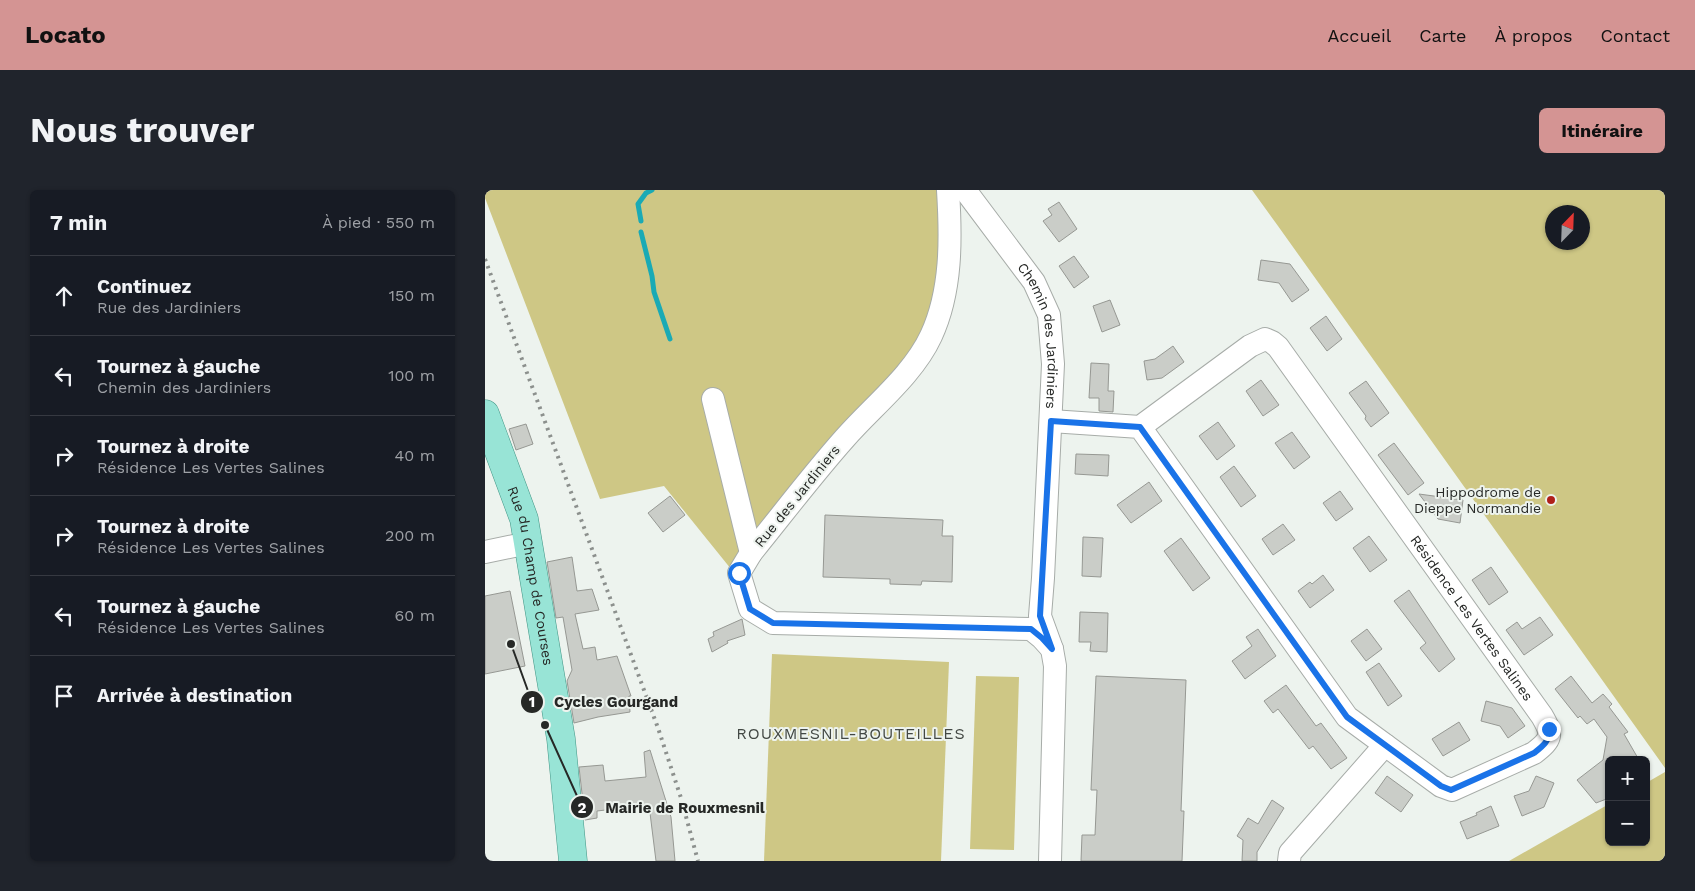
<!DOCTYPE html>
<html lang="fr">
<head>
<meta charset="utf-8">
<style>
  body { margin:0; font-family:"Work Sans",sans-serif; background:#20242c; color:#f1f3f6 }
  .controls { position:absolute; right:15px; bottom:15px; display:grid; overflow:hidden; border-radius:8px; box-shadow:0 1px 4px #0004 }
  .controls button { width:45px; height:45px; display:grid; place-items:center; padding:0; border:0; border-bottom:1px solid #363941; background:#171b24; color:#f1f3f6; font:25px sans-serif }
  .compass { position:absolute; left:1060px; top:15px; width:45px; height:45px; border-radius:50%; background:#171b24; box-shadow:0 1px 4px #0004; rotate:23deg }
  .stop { position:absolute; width:15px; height:15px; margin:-11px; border:4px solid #1a73e8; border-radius:50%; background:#fff }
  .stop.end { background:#1a73e8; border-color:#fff; box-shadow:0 1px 5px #0008 }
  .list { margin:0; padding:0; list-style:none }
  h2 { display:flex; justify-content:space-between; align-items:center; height:65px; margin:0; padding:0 20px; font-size:21px }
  h2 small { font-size:16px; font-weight:400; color:#9ea1a6 }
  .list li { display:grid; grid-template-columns:32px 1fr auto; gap:15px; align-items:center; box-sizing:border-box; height:80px; padding:0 20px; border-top:1px solid #363941 }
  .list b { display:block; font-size:19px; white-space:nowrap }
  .list p { margin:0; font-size:16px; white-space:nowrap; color:#9ea1a6 }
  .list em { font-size:16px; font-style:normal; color:#9ea1a6 }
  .icon { flex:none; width:28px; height:28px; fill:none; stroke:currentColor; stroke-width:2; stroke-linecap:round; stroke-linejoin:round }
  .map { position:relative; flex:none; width:1180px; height:671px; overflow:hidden; border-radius:8px }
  header { display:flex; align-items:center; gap:30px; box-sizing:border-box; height:70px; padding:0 25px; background:#d49493; color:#111 }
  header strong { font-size:24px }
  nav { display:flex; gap:28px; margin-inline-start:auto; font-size:18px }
  .intro { display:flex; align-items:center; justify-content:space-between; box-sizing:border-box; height:120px; padding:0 30px }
  h1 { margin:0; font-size:35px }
  .button { padding:12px 22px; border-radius:8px; background:#d49493; color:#111; font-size:18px; font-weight:700 }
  main { display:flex; gap:30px; padding:0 30px }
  aside { flex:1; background:#171b24; border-radius:8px; box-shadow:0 1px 4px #0004 }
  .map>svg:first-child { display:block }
  .green { fill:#cec785; fill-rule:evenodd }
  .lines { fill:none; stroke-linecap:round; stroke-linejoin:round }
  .stream { stroke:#1aaab5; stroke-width:5 }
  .building { fill:#cacdc8; stroke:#969893 }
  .minor-casing { stroke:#a7aca8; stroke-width:24 }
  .major-casing { stroke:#449686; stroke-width:29 }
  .minor { stroke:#fff; stroke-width:22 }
  .major { stroke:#98e4d6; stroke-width:28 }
  .rail { stroke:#8c908d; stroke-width:4; stroke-dasharray:2.5 5; stroke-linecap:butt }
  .route { stroke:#1a73e8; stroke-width:6 }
  .poi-dot { fill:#b0201a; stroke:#edf3ee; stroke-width:2 }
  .labels { text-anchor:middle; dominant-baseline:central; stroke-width:4; stroke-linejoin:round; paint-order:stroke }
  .street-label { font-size:14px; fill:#262826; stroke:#edf3ee }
  .poi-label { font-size:14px; fill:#262826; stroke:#edf3ee; text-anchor:end }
  .quarter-label { font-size:16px; letter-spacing:1px; fill:#434844; stroke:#edf3ee }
  .leader { fill:none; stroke:#262826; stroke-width:2 }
  .callout-dot { fill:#262826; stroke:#edf3ee; stroke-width:2 }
  .mark-label { font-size:15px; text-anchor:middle; font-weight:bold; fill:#fff }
  .callout-label { font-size:15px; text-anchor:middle; font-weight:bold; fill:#262826; stroke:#edf3ee; stroke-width:4; stroke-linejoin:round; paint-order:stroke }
</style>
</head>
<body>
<header>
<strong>Locato</strong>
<nav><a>Accueil</a><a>Carte</a><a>À propos</a><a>Contact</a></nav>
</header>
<div class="intro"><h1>Nous trouver</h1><a class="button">Itinéraire</a></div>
<main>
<aside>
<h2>7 min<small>À pied · 550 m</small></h2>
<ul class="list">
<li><svg class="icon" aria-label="ahead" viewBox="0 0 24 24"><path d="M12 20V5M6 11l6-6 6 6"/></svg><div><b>Continuez</b><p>Rue des Jardiniers</p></div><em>150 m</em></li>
<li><svg class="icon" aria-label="left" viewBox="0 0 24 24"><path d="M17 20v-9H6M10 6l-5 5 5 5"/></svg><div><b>Tournez à gauche</b><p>Chemin des Jardiniers</p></div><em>100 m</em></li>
<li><svg class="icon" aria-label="right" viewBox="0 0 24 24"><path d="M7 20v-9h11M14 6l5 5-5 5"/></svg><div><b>Tournez à droite</b><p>Résidence Les Vertes Salines</p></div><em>40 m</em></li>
<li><svg class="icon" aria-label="right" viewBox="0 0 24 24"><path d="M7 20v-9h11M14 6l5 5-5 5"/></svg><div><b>Tournez à droite</b><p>Résidence Les Vertes Salines</p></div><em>200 m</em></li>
<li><svg class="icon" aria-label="left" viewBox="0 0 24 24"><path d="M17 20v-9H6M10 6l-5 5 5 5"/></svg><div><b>Tournez à gauche</b><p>Résidence Les Vertes Salines</p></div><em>60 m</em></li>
<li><svg class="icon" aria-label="arrive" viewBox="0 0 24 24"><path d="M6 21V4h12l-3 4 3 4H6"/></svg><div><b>Arrivée à destination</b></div></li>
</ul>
</aside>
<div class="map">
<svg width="1180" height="671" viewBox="0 0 1180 671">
  <rect width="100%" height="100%" fill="#edf3ee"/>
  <g class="green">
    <path d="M0,0H452L460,37L451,116L432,164L246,379L179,296L115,309L0,8Z"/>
    <path d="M767,0H1180V578L793,36ZM1068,22H1098V52H1068Z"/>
    <path d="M287,464L464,472L456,671H279Z"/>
    <path d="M491,486L534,487L529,660L485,659Z"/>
    <path d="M1180,582V671H1024L1124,614V652H1161V593Z"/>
  </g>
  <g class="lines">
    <g class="stream">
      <path d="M156,31L153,14L161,3L167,0"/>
      <path d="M156,42L167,86L169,102L185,149"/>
    </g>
  </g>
  <g class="building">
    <path d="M574,12L592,39L574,52L558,31L567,25L563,19Z"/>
    <path d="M589,66L604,87L589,98L574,76Z"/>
    <path d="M776,70L805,74L824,100L807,112L794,93L773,90Z"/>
    <path d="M625,110L635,135L617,142L608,116Z"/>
    <path d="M841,126L857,149L842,161L825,138Z"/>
    <path d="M688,156L699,172L677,188L662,190L659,171L670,169Z"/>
    <path d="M606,173L624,174L623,201H629L628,222L614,221V208H604Z"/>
    <path d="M776,190L794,215L778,226L761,201Z"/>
    <path d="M881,191L904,223L886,237L880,229L881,226L864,203Z"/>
    <path d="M733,232L750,256L732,270L714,246Z"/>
    <path d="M41,234L48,254L31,260L24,239Z"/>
    <path d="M807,242L825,267L809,279L790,253Z"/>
    <path d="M909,253L939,293L923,305L893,265Z"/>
    <path d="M591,264L624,265L623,286L590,284Z"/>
    <path d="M749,276L771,306L756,317L735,287Z"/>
    <path d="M664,292L677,311L646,333L632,315Z"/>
    <path d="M855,301L868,319L851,331L838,313Z"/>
    <path d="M934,304L978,310L975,333L953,329Z"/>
    <path d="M185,306L200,325L178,342L163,323Z"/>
    <path d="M340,325L458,330L457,346H468L467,392L437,391L436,395L405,394V389L338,387Z"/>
    <path d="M798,334L810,350L788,365L777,349Z"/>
    <path d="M884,346L902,370L885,382L868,358Z"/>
    <path d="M598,347L618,348L616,387L597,386Z"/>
    <path d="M696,348L725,388L708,401L679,361Z"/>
    <path d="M87,367L92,401L107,399L114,420L90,424L98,459L110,457L112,470L132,466L146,506H144L145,522L113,527L89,533L82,491L87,480L78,427L71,428L62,372Z"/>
    <path d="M1006,377L1023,402L1004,415L987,390Z"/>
    <path d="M838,385L849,400L825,418L813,401L825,392L827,394Z"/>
    <path d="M924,400L970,469L954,482L935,458L941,453L909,411Z"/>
    <path d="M25,401L40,476L0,484V406Z"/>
    <path d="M595,422L623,423L622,462L605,461L606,452H594Z"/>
    <path d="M1055,427L1068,445L1039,465L1021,440L1032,432L1037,439Z"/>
    <path d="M257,429L260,445L242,451L243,453L227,462L223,449L229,446L228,442Z"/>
    <path d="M773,439L791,466L760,489L747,471L767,456L761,447Z"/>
    <path d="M882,439L897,459L881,471L866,451Z"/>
    <path d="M894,473L917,506L903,516L881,482Z"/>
    <path d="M611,486L701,490L696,621H699L697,671H596L597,645H610L612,600H606Z"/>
    <path d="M1086,486L1107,513L1118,504L1127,514L1124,517L1143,542L1139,544L1154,570H1124V608L1111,613L1092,590L1118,570L1122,547L1109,529L1102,534L1095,526L1093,528L1070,499Z"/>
    <path d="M801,495L831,536L836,533L862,568L846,579L828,556L824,559L793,519L788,523L779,511Z"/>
    <path d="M1001,511L1027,518L1040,536L1023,548L1015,536L996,531Z"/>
    <path d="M974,532L985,550L958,566L947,549Z"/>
    <path d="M165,560L186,627L190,671H171L164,615L112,621V628L100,630L94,577L118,575L120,591L161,587L159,562Z"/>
    <path d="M902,586L928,605L916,622L890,603Z"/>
    <path d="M1051,586L1069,593L1059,617L1037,626L1029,606L1044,601Z"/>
    <path d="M787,610L799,618L772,662V671H757L758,650L752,646L763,628L773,634Z"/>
    <path d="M1006,616L1014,636L982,649L975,632L992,625L991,623Z"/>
  </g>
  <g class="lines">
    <g class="minor-casing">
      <g id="minor">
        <path d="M463,0C466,48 467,101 446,146C428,185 388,216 360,248C327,285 297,325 266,363L254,383L265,419L288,433L546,439L557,448L567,459"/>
        <path id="s1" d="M480,0L549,92L564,125L568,174L558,388L555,426L567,459L570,476L565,671"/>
        <path d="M228,209L266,363"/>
        <path id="s2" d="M566,231L655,237L765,156L780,149L787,152L793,157L1057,526C1068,545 1067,549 1049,563L967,600L956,596L862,527L655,237"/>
        <path d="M0,362L43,353"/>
        <path d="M804,671L805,663L900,555"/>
      </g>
    </g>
    <g class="major-casing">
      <g id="major">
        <path id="s3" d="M0,224L39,329L76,549L88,671"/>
      </g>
    </g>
    <use href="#minor" class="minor"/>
    <use href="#major" class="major"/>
    <path class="rail" d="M0,69L173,538L196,608L213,671"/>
  </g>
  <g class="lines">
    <path class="route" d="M254,383L265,419L288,433L546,439L557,448L567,459L555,426L566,231L655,237L862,527L956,596L966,600L1049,563C1058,556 1065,551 1064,539"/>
  </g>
  <circle class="poi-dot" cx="1066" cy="310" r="5"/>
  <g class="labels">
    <g class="street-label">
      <text stroke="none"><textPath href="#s1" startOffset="169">Chemin des Jardiniers</textPath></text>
      <text transform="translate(312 306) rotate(-51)">Rue des Jardiniers</text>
      <text stroke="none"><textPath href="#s3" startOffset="169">Rue du Champ de Courses</textPath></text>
      <text stroke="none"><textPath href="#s2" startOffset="591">Résidence Les Vertes Salines</textPath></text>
    </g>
    <g class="poi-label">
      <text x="1056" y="302">Hippodrome de<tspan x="1056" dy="16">Dieppe Normandie</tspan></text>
    </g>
    <g class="quarter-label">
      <text x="366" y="543">ROUXMESNIL-BOUTEILLES</text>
    </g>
  </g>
  <path class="leader" d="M26 454L47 512M60 535L97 617"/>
  <g class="callout-dot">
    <circle cx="26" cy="454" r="5"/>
    <circle cx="60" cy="535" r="5"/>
    <circle cx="47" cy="512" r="12"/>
    <circle cx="97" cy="617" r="12"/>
  </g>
  <g class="mark-label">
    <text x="47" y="517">1</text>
    <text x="97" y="623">2</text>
  </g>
  <g class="callout-label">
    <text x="131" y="517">Cycles Gourgand</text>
    <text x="200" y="623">Mairie de Rouxmesnil</text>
  </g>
</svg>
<div class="controls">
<button>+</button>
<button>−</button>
</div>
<svg class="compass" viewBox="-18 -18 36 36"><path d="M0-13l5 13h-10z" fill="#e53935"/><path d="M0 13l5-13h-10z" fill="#9ea1a6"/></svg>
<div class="stop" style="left:254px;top:383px"></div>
<div class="stop end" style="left:1064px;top:539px"></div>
</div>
</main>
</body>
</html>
